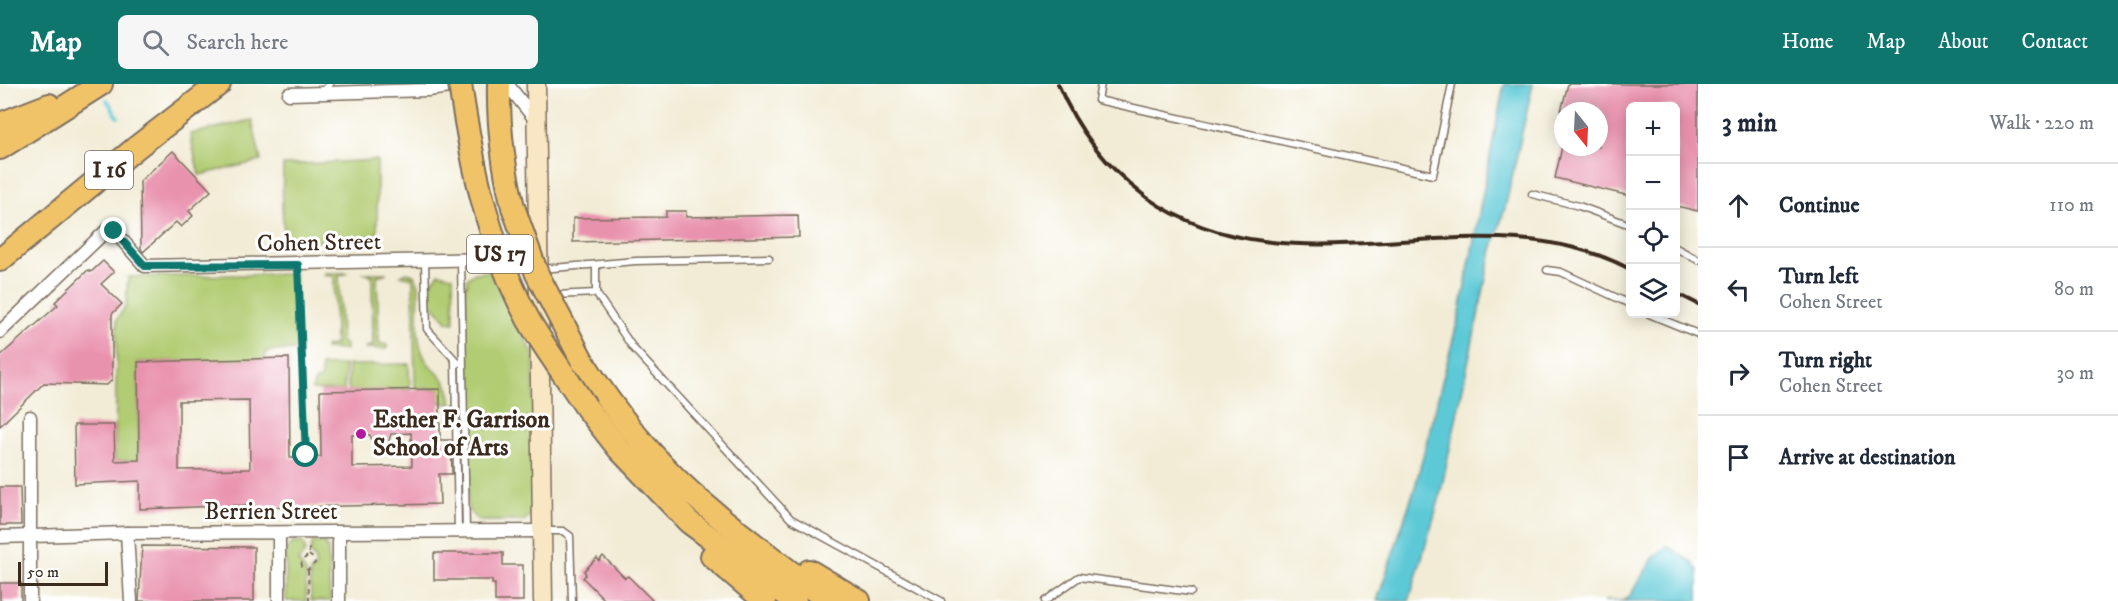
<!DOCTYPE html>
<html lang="en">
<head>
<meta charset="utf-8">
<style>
  body { margin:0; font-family:"IM FELL DW Pica",serif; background:#f6f6f7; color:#1f2937 }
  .controls { position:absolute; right:18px; top:18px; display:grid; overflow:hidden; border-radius:9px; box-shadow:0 3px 15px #0003 }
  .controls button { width:54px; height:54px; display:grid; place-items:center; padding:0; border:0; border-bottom:2px solid #e0e1e3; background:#fff; color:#1f2937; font:30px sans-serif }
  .compass { position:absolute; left:1554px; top:18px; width:54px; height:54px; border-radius:50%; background:#fff; box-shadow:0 3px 15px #0003; rotate:162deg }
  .scale { position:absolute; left:18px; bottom:15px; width:90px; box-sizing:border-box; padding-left:6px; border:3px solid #3b2a1e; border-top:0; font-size:16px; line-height:21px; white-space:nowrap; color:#3b2a1e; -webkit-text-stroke:4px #fff; paint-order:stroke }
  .stop { position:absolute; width:18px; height:18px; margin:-14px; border:4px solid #0f766e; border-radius:50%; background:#fff }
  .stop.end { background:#0f766e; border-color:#fff; box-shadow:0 2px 6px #0008 }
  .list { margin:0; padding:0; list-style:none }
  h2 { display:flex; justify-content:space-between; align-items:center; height:78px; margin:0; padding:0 24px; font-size:26px }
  h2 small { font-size:20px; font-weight:400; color:#747a83 }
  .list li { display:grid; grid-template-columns:39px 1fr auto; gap:18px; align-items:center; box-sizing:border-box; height:84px; padding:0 24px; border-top:2px solid #e0e1e3 }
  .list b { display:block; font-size:22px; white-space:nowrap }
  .list p { margin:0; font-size:20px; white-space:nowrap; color:#747a83 }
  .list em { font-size:20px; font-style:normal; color:#747a83 }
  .icon { flex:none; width:33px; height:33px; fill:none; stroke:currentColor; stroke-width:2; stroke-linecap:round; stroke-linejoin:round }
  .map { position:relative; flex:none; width:1698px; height:517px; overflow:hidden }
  header { display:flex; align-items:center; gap:36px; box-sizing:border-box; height:84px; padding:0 30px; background:#0f766e; color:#fff }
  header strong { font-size:28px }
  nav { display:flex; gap:33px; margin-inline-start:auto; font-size:21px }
  .search { width:420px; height:54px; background:#f6f6f7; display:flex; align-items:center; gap:15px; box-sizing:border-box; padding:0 21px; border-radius:9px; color:#747a83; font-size:22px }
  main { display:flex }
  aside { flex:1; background:#fff }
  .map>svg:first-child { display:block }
  .green { fill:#b1cc72; stroke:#767b48; stroke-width:1.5 }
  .water { fill:#5dc9d7; stroke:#4c7a7a; stroke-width:1.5 }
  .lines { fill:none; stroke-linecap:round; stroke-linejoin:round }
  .stream { stroke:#5dc9d7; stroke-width:4 }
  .building { fill:#e992ae; fill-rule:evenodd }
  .lane-casing { stroke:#7b6e5e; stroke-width:9 }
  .street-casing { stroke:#7b6e5e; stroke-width:15 }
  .secondary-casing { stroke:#7b6e5e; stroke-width:21 }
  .highway-casing { stroke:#7b6e5e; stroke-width:26 }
  .path { stroke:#7b6e5e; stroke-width:2; stroke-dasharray:4.5 4.5; stroke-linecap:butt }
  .lane { stroke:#fff; stroke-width:6 }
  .street { stroke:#fff; stroke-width:12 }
  .secondary { stroke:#f9e7c3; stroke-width:18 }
  .highway { stroke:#f1c369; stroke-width:22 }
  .rail { stroke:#3b2a1e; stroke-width:4 }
  .highway-bridge-casing { stroke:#7b6e5e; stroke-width:26; stroke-linecap:butt }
  .highway-bridge { stroke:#f1c369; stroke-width:22 }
  .route { stroke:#0f766e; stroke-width:8 }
  .poi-dot { fill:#b5179e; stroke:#fff; stroke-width:2 }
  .labels { text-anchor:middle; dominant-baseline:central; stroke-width:6; stroke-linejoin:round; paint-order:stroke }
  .shield { fill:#fff; stroke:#766a62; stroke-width:1.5 }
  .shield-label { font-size:22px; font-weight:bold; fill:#3b2a1e }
  .street-label { font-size:24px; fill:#3b2a1e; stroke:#fff }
  .poi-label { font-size:24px; font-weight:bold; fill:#3b2a1e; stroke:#fff; text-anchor:start }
</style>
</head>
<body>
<header>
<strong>Map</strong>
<div class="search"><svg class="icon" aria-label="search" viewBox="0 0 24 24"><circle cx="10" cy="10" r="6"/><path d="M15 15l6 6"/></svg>Search here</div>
<nav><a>Home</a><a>Map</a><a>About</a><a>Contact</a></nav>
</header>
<main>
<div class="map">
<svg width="1698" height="517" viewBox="0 0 1698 517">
  <rect width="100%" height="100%" fill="#fff"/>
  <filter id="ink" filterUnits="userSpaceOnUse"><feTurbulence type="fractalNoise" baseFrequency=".0167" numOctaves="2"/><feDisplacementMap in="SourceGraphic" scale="12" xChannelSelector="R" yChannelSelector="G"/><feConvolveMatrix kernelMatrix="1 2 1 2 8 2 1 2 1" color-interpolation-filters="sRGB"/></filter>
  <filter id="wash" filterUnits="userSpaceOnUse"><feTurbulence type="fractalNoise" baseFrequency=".008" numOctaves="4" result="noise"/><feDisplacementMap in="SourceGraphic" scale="24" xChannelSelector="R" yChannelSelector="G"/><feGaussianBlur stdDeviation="1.35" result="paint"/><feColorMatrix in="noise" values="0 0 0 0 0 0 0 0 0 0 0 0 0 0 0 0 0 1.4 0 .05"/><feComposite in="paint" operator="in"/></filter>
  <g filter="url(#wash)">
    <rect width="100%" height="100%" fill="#f2ecd6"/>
    <g class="green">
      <path d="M252,36L261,77L199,91L190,50Z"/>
      <path d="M377,76V152L285,160L282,123L283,81Z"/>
      <path d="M494,187L534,272L533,429L524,437H479L468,426L465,200H468L467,195L475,189Z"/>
      <path d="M407,188L415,192L419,201C419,221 415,249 422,268C431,292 448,286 452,320L440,319L439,305L417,304L415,302L413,194L401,191Z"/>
      <path d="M324,189H348L339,192L341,259L346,260V266L325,265L326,262L335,261L334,192L324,191Z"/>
      <path d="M362,189H387L377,192L379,259L387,261V265L364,264L373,261L372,191Z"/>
      <path d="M439,189L453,192L454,239L448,238L430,219L429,201Z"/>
      <path d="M295,190L297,266L266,267L265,275L138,278L139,376L115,377L117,235L126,222L128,193Z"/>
      <path d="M409,280L410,305L350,307L348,302V281Z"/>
      <path d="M345,281L344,307L312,306L315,297L321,294V282Z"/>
      <path d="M313,457L324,459L328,465L330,517H311L310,488L316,483L314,473L310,469Z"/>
      <path d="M302,458L306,467L298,478L306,488V517H286V465L293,459Z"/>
    </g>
    <g class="water">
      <path d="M1504,0H1533L1505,124L1492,166L1439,416L1409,517H1377L1415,403L1460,228Z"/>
      <path d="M1667,462L1692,478L1698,486V517H1604H1622L1629,513L1654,473Z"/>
    </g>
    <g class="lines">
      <path class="stream" d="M107,16L118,33"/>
    </g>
    <g id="blocks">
      <g class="building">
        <path d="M1568,0H1698V127L1676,122V22H1630V112L1555,94L1562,63H1599V27H1561Z"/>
        <path d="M173,67L211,107L189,127L193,132L181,143L176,138L143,168L141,165L140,97Z"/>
        <path d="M666,127H686V133L798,131L799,153L573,158V134L666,133Z"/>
        <path d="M103,177L114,188L101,200L122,220L112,230V296L107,301L44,299L0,342V272L58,221L55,218L88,186L91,188Z"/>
        <path d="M289,274L290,374L321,373L320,307L440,305V356H451L452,390H439L440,420L250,424V421L140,425V397L75,400L74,341H114L115,377L139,376L138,278ZM249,316L250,385L179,386V317ZM411,349L412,382L352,383V351H370L374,361L381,363L388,360L391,350Z"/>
        <path d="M0,403H20L21,441H0Z"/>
        <path d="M142,462L254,463V517H139Z"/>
        <path d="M434,469H503V481H523V517H495V500H492V496H434Z"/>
        <path d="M603,472L625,494L628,492L653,517H606L583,494L586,490L584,487L597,474L599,477Z"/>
        <rect x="0" y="499" width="21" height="18"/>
      </g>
    </g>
  </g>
  <g filter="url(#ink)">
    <use href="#blocks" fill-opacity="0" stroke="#7b6e5e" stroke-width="1.5"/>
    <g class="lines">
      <g class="lane-casing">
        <g id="lane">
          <path d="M1101,0L1098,16L1433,91L1452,0"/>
          <path d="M322,8L330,0"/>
          <path d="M1532,110L1579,122L1630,141"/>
          <path d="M1676,164L1698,176"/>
          <path d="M425,178L427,245L458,279"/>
          <path d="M461,178L466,447"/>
          <path d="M541,185L636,177L769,174"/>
          <path d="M1547,186L1561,188L1630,220"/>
          <path d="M596,209L633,264L791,435L941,517"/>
          <path d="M555,211L596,209V181"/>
          <path d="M1649,230L1698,250"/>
          <path d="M455,277L458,447"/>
          <path d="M545,447H563L570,452L572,517"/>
          <path d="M1045,517L1079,493L1191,508"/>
        </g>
      </g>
      <g class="street-casing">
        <g id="street">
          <path d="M507,0L538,39"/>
          <path d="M289,10L428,6L464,1"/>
          <path d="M0,248L107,146L114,147L145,182L536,174"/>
          <path d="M30,333V517"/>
          <path d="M127,449L131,517"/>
          <path d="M279,449V517"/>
          <path d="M339,449V517"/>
          <path d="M0,453L127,449L542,447"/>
        </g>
      </g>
      <g class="secondary-casing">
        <path id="secondary" d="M536,0L543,517"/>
      </g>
      <g class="highway-casing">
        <g id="highway">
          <path d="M499,0C498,43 503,81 513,123"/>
          <path d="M0,40L49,21"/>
          <path d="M0,64L101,0"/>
          <path d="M0,176L137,63L219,0"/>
          <path d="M583,278C613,325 649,371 691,409C734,447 782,481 828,517"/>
          <path d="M586,323L619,365L689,438L795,517"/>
          <path d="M712,472L765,517"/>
          <path d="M809,487L859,517"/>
        </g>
      </g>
      <g class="path">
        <path d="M299,191L306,371"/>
        <path d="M309,471L314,475L315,479L308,486L302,482L301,477L309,471V459"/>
        <path d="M308,486L309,517"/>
      </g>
      <use href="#lane" class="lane"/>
      <use href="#street" class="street"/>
      <use href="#secondary" class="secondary"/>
      <use href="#highway" class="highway"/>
      <g class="rail">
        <path d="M1058,0C1077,45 1107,84 1146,113C1292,217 1478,105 1630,185"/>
        <path d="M1676,209L1698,220"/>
      </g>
      <g class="highway-bridge-casing">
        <g id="highway-bridge">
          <path d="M460,0C472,81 489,163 528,235C545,265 567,294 586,323"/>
          <path d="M513,123L537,190L583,278"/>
        </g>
      </g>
      <use href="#highway-bridge" class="highway-bridge"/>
    </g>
  </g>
  <g class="lines" filter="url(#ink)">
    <path class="route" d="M114,147L145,182L298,181L306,371"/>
  </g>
  <circle class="poi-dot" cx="361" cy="350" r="6"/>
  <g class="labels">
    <g class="shield">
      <rect x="85" y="67" width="48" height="38" rx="4.5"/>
      <rect x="467" y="151" width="66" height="38" rx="4.5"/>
    </g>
    <g class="shield-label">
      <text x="109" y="86">I 16</text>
      <text x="500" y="170">US 17</text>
    </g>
    <g class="street-label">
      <text transform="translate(319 159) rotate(-1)">Cohen Street</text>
      <text x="271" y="428">Berrien Street</text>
    </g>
    <g class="poi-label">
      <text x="373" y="336">Esther F. Garrison<tspan x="373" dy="28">School of Arts</tspan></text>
    </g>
  </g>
</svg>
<div class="controls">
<button>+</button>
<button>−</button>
<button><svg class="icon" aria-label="locate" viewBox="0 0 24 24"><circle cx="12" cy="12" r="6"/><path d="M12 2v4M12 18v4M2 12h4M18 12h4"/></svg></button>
<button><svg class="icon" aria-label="layers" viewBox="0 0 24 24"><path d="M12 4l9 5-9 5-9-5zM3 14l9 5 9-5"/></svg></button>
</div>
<svg class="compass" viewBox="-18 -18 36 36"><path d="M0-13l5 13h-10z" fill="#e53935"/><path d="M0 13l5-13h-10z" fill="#747a83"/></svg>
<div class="scale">50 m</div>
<div class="stop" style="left:306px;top:371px"></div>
<div class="stop end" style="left:114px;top:147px"></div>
</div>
<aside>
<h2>3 min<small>Walk · 220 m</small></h2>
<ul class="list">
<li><svg class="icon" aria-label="ahead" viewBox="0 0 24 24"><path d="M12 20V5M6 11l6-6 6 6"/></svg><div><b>Continue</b></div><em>110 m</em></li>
<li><svg class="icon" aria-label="left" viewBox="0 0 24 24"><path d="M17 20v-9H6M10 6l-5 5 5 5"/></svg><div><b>Turn left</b><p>Cohen Street</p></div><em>80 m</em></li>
<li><svg class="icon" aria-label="right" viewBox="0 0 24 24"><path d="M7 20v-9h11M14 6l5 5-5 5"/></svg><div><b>Turn right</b><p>Cohen Street</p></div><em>30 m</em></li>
<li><svg class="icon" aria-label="arrive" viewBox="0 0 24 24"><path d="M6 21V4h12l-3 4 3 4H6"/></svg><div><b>Arrive at destination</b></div></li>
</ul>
</aside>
</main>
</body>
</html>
